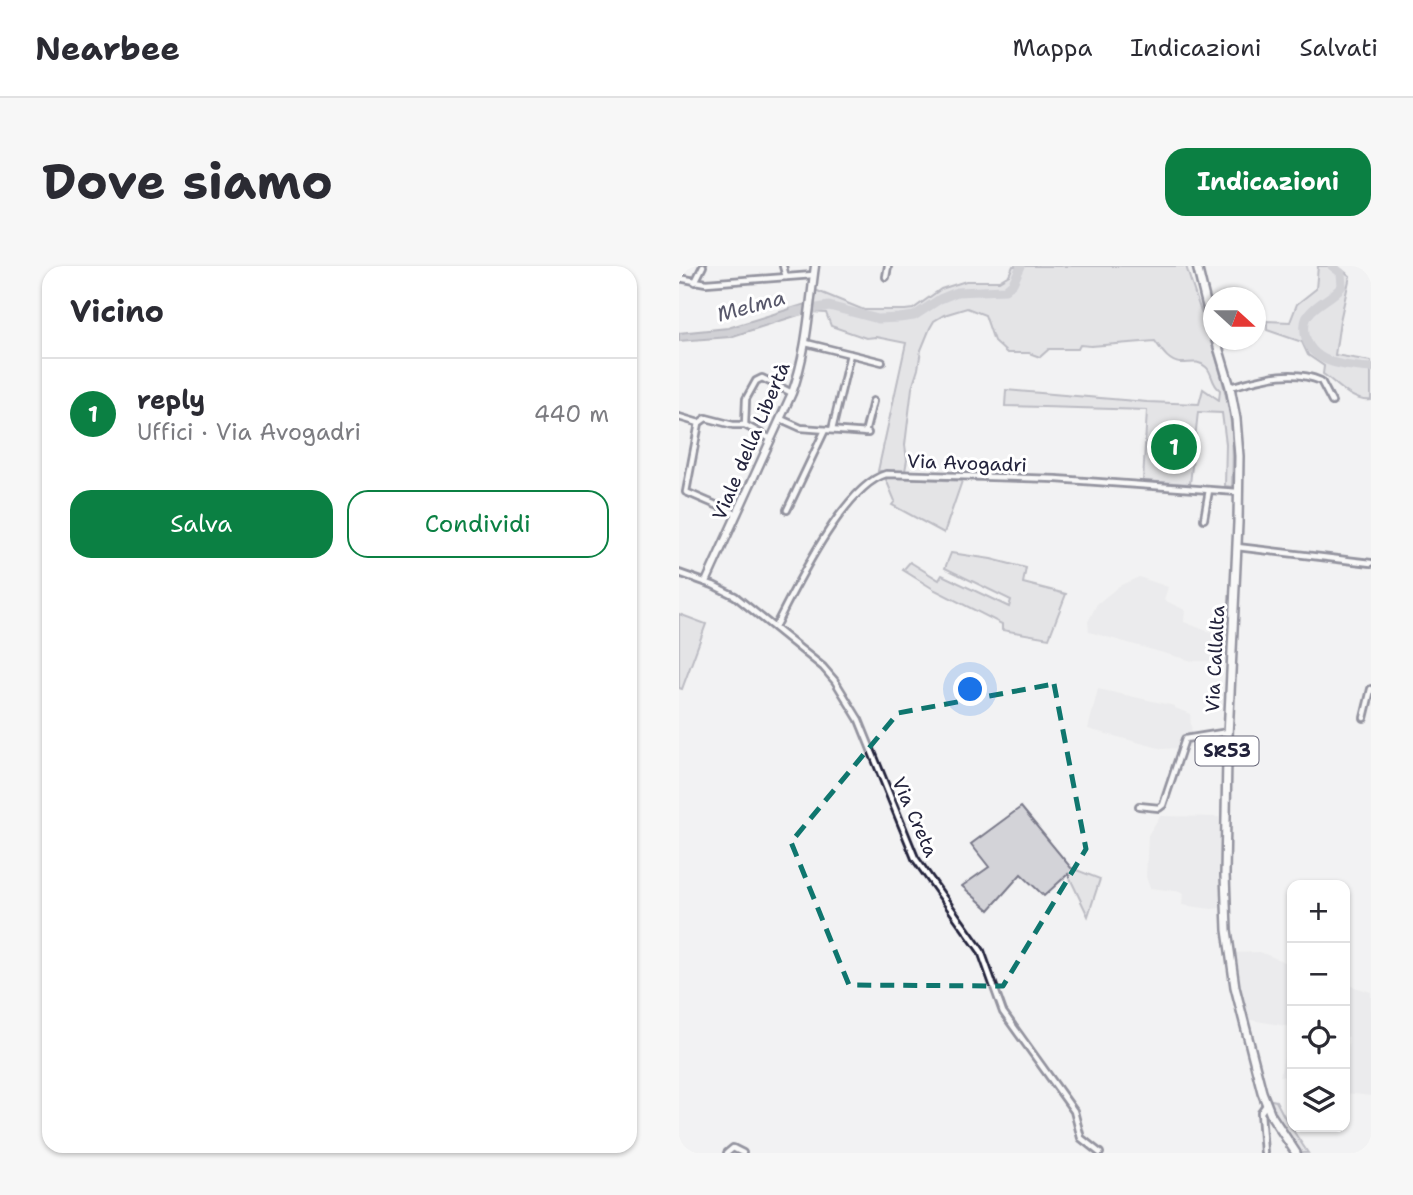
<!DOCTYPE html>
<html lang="it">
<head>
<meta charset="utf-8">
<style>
  body { margin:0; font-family:"Shantell Sans",sans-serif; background:#f7f7f7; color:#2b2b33 }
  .controls { position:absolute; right:21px; bottom:21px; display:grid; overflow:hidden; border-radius:14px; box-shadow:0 2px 5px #0004 }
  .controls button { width:63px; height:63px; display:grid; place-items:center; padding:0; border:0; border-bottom:2px solid #e1e1e2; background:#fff; color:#2b2b33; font:35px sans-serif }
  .compass { position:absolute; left:524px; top:21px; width:63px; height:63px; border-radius:50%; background:#fff; box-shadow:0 2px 5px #0004; rotate:111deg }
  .you { position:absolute; left:292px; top:424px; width:24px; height:24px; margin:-18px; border:5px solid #fff; border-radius:50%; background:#1a73e8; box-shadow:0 0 0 10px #1a73e833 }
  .badge { display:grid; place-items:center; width:46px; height:46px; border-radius:50%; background:#0b8043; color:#fff; font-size:23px; font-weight:700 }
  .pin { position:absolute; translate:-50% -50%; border:4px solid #fff; box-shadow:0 2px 7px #0006 }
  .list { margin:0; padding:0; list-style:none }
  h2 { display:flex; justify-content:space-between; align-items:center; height:91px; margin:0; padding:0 28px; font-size:30px }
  h2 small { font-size:23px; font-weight:400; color:#7c7c81 }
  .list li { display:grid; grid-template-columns:46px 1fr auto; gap:21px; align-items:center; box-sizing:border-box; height:112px; padding:0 28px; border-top:2px solid #e1e1e2 }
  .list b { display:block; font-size:26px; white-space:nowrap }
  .list p { margin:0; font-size:23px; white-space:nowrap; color:#7c7c81 }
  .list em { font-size:23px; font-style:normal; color:#7c7c81 }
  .actions { display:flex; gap:14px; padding:21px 28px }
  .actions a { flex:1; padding:16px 0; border:2px solid #0b8043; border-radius:21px; text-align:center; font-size:24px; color:#0b8043 }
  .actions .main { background:#0b8043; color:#fff }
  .icon { flex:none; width:38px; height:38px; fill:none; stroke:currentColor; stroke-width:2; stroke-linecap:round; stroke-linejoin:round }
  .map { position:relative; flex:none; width:692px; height:887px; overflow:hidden; border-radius:21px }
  header { display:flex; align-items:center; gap:42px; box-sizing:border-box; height:98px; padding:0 35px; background:#fff; border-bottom:2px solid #e1e1e2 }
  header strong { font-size:33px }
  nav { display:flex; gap:38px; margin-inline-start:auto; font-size:24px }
  .intro { display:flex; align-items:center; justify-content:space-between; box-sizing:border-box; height:168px; padding:0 42px }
  h1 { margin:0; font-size:49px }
  .button { padding:18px 32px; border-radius:21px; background:#0b8043; color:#fff; font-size:24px; font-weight:700 }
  main { display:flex; gap:42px; padding:0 42px }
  aside { flex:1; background:#fff; border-radius:21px; box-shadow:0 2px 5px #0004 }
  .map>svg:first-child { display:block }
  .built { fill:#e2e2e6 }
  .green { fill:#d3d3d8; stroke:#7a7a8a; stroke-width:2 }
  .water { fill:#a8a8b2; stroke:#727282; stroke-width:2 }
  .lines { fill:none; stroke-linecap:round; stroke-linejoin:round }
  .river { stroke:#a8a8b2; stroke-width:9 }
  .street-casing { stroke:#22223b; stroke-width:10 }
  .secondary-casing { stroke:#22223b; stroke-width:11 }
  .primary-casing { stroke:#22223b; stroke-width:12 }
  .street { stroke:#fff; stroke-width:4.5 }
  .secondary { stroke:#fff; stroke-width:6 }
  .primary { stroke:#fff; stroke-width:7 }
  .marked { fill:none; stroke:#0f766e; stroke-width:5; stroke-dasharray:14 9; stroke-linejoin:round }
  .labels { text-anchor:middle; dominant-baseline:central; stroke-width:6; stroke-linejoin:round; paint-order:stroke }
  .shield { fill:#fff; stroke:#646476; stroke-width:2 }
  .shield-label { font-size:18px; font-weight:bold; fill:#22223b }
  .street-label { font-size:19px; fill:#22223b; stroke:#fff }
  .water-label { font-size:21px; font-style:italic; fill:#58586b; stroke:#fff }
</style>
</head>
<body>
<header>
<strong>Nearbee</strong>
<nav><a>Mappa</a><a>Indicazioni</a><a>Salvati</a></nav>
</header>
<div class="intro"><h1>Dove siamo</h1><a class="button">Indicazioni</a></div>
<main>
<aside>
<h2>Vicino<small></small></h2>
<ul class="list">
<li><span class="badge">1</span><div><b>reply</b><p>Uffici · Via Avogadri</p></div><em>440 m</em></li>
</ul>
<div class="actions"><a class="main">Salva</a><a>Condividi</a></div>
</aside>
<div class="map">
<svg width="692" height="887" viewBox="0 0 692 887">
  <rect width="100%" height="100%" fill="#f2f2f3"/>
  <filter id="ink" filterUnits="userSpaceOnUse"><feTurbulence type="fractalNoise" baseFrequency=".0143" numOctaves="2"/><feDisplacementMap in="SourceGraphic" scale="14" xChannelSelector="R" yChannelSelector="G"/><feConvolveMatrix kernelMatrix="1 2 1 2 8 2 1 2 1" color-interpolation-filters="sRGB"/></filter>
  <g filter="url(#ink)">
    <g class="built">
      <path d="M460,311L489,321L485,334L506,344L505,356L546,372L544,399L530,395H513L410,366L409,356L418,338L440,320Z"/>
      <path d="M419,423L496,440V442L511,448L514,481L484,483L409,463Z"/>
      <path d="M481,550L540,551L541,642L533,643L503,639L504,626L471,622L467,611L469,569Z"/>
      <path d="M581,686L613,699V761L566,753L554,687Z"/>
      <path d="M666,718L692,726V830L666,827V795H668L670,771L666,770Z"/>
      <path d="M606,787L613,788V812L601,810Z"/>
    </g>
    <g class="green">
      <path d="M334,0H507C521,46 540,92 549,140C555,166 554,193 553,221L546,220L547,178L543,147L519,146L511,218L464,215L468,144L326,140L327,124L468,136L520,138L524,123L540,134L541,124C532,118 534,107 527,101C518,93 510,98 501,97C489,96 482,83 476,75L412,80L401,79L399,83H370L361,91L350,87H328L315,75L306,49L288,42L265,49L255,55L251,62L242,84L239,103L233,122L226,179L228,194L226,205H199L227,77L197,71L187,72L152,60L147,47L133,46L136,24L185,44H226L234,43L262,23L287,15H320L330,9Z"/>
      <path d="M639,0H658L671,10L661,55L656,89L692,95V134C674,137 659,118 644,108L645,100L629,89L623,76L588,64V55L611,56L618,38L637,23Z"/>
      <path d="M206,211L283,215L265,267L213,239L216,235Z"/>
      <path d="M272,287L312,293L347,302L344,317L387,328L370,372L323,364V358L256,324L224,304L231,296L260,314L263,309L330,341L332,334L266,302Z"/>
      <path d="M0,348L27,358L3,423L0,422Z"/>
      <path d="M342,541L392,602L421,613L409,650L389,608L365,630L342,608L310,644L283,620L310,601L292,578Z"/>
      <path d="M588,833L597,835L607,854L629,887H619Z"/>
    </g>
    <path class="water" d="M127,38L126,47L51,71L0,75V67L49,62Z"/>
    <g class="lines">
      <g class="river">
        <path d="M653,0L662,7L663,20C654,32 639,36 630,48C625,54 625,61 626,68C631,98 667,100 692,102"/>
        <path d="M115,46L150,40L199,53L220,52L235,50L261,33L278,26L326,24L334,17L342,0"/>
      </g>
      <g class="street-casing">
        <g id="street">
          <path d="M104,0L107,11"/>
          <path d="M207,11L209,0"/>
          <path d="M0,12L27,17L134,9"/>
          <path d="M16,16L24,0"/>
          <path d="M127,77L203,96"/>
          <path d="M551,121C581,113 612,102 642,115L653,136"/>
          <path d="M0,151L20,157"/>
          <path d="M102,153L122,162L189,167"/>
          <path d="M66,159L67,133L77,115L83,112L113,127"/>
          <path d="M153,164L171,88"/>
          <path d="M186,167L194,135"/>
          <path d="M108,244L146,164"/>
          <path d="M58,248L7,226L20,157L27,152L54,159H66L92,173"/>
          <path d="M525,253L530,224"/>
          <path d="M558,281L692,297"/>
          <path d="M0,307L34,319L56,330L144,401L156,415L180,454L236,592L302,685L324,746L395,845L402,872L421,887"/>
          <path d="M96,361C116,322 165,220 207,208L377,213L559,226"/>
          <path d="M685,452L692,423"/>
          <path d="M460,540L480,542L484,539L506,473L549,466"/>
          <path d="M48,887L54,882L64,887"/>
          <path d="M585,887L582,846L587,839"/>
        </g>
      </g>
      <g class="secondary-casing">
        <path id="secondary" d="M27,316L113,127C128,86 130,43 136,0"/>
      </g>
      <g class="primary-casing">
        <g id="primary">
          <path d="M518,0L534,65"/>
          <path d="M537,74L551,121L557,153L560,190L559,257L548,491L546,609L548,664L556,721L583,826L592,849L617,887"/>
        </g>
      </g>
      <use href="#street" class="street"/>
      <use href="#secondary" class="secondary"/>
      <use href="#primary" class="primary"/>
    </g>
  </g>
  <path d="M0 0H692V887H0ZM375,418L407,583L324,720L170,719L112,576L219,447Z" fill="#f2f2f3" fill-opacity=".55" fill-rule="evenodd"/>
  <path class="marked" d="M375,418L407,583L324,720L170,719L112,576L219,447Z"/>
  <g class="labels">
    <rect class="shield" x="516.5" y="470.5" width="63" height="29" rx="5"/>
    <g class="shield-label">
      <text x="548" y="485">SR53</text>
    </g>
    <g class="street-label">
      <text transform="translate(72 175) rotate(-67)">Viale della Libertà</text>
      <text transform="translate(288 197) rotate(2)">Via Avogadri</text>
      <text transform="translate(536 393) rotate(-87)">Via Callalta</text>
      <text transform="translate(236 551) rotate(66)">Via Creta</text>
    </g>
    <g class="water-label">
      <text transform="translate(72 40) rotate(-15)">Melma</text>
    </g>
  </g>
</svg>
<div class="controls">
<button>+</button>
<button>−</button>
<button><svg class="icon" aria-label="locate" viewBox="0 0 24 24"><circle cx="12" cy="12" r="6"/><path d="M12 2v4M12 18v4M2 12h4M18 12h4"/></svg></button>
<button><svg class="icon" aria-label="layers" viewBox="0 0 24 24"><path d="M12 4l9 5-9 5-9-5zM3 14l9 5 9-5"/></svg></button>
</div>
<svg class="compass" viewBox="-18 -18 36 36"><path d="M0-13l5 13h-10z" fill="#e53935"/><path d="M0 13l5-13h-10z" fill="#7c7c81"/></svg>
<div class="you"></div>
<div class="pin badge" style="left:495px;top:181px">1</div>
</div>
</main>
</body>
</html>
